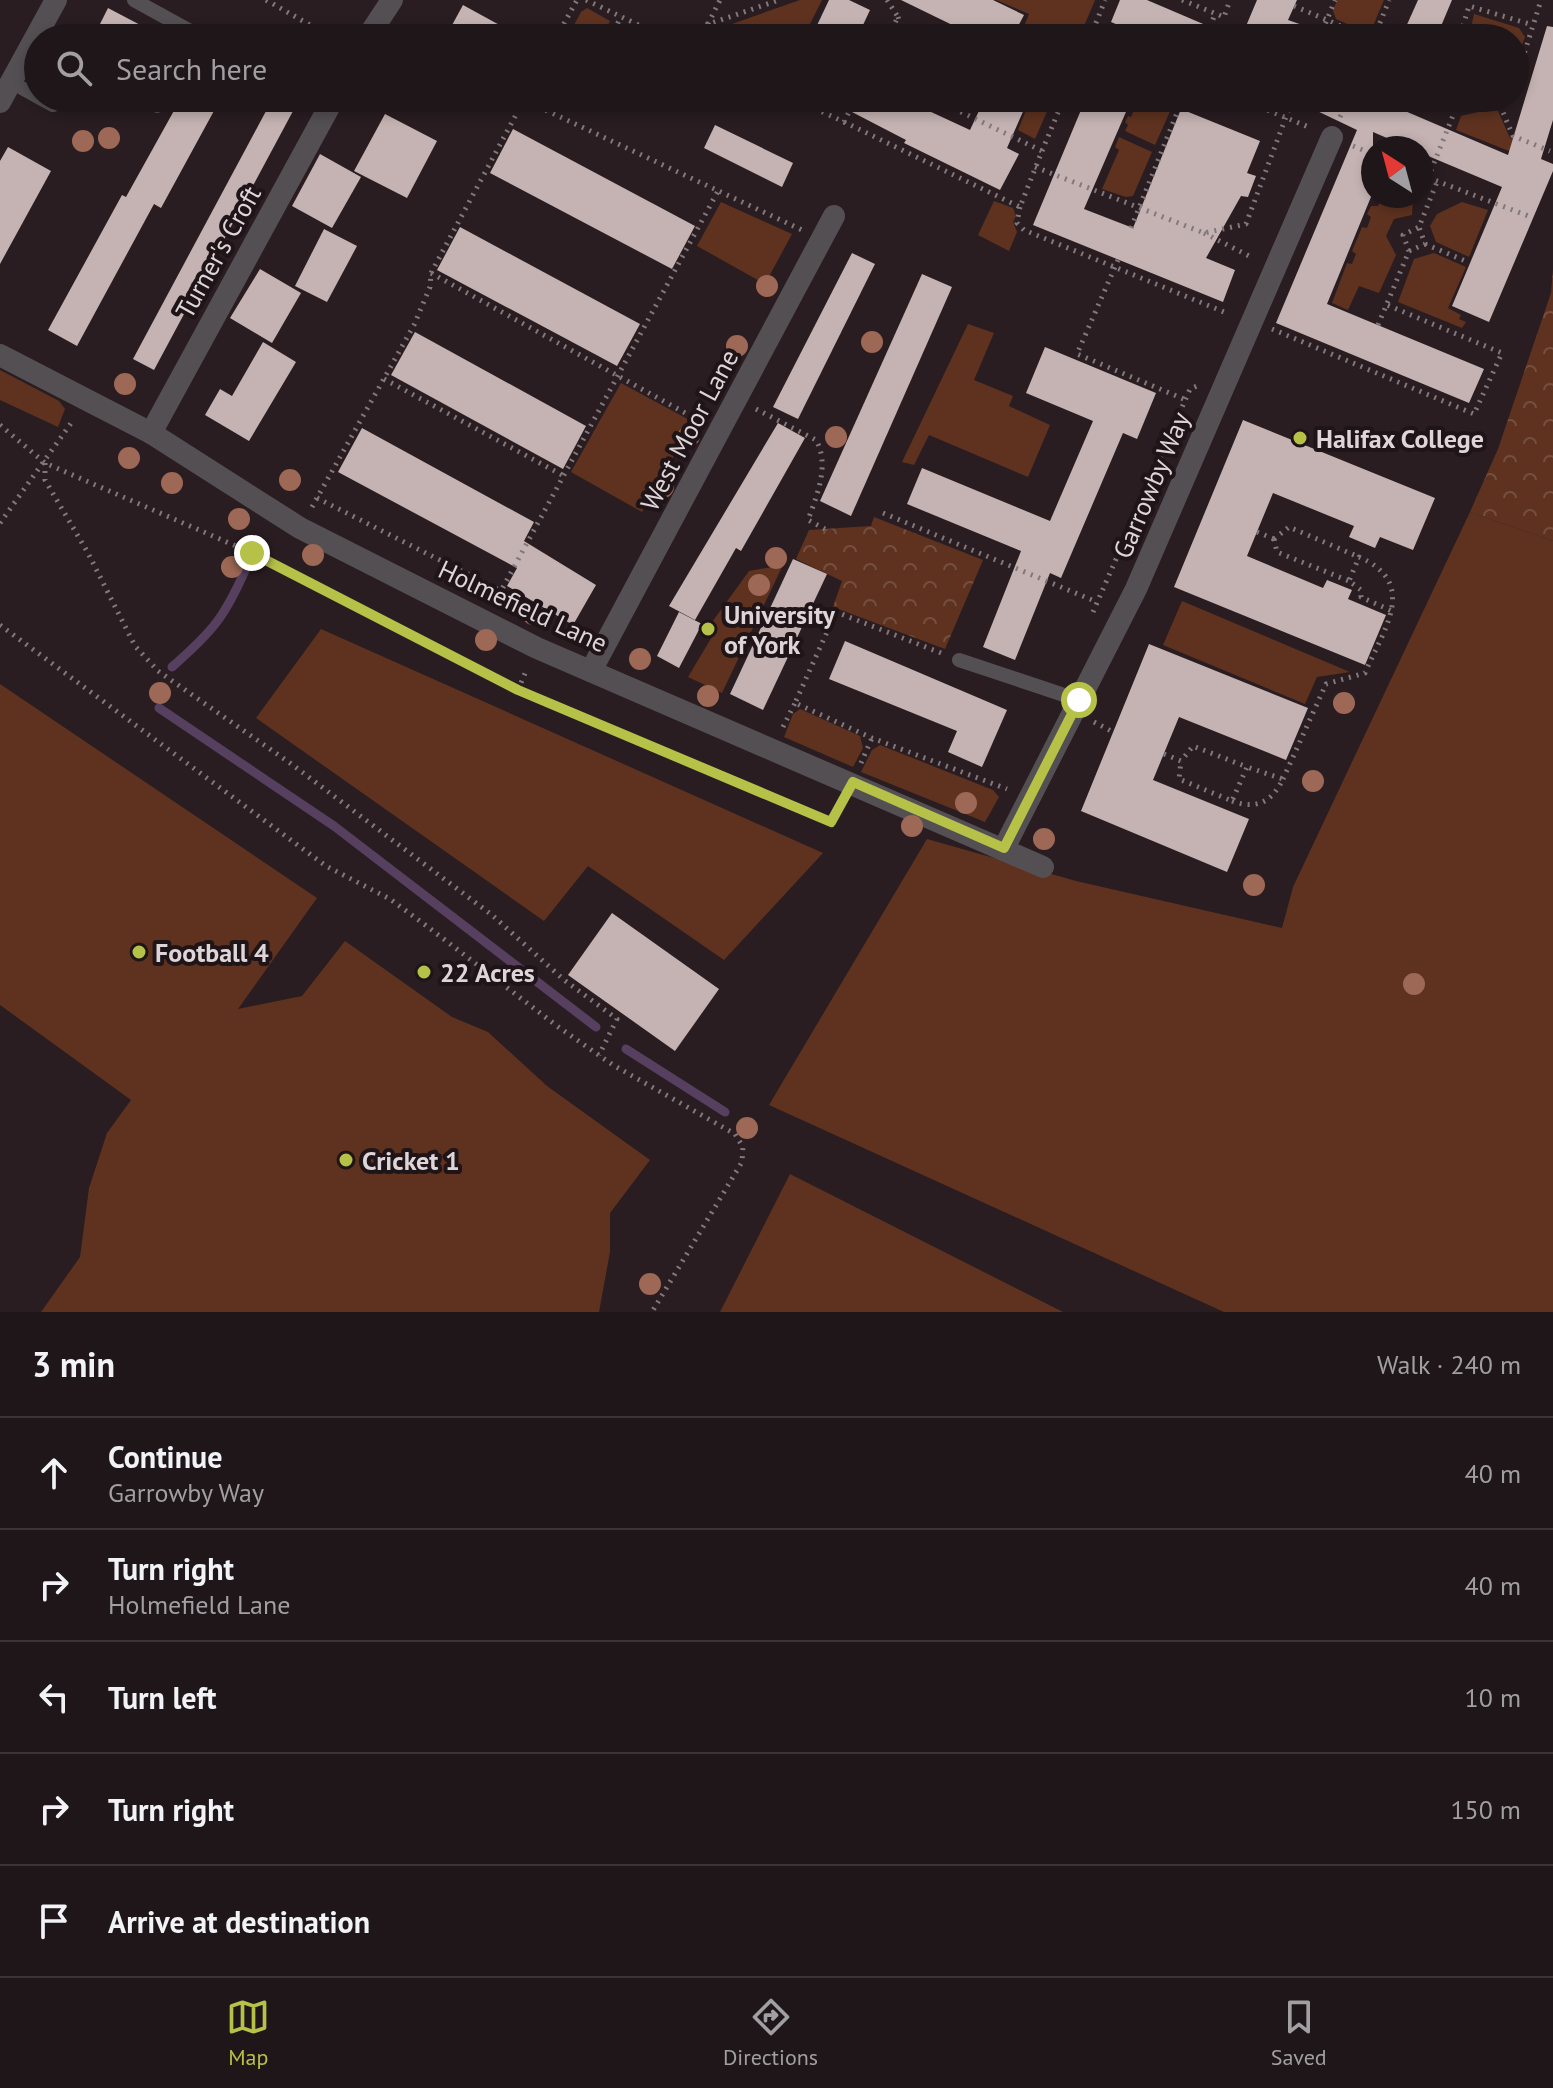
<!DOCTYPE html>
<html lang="en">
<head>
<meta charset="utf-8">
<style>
  body { margin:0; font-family:"PT Sans",sans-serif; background:#271f22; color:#f1f3f6 }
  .compass { position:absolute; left:1361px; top:136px; width:72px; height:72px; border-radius:50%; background:#1f1619; box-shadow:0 4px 12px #0003; rotate:324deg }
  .stop { position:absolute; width:24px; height:24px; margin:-18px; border:6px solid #b6c148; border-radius:50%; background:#fff }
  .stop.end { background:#b6c148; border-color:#fff; box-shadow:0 2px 8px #0008 }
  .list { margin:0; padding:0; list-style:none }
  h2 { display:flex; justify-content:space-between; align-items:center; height:104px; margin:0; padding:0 32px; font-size:34px }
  h2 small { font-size:26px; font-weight:400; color:#a19fa2 }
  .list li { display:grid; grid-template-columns:52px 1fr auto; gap:24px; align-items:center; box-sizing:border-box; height:112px; padding:0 32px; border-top:2px solid #3c3538 }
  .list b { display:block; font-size:30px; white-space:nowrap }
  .list p { margin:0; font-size:26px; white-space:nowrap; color:#a19fa2 }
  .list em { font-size:26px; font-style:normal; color:#a19fa2 }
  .icon { flex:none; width:44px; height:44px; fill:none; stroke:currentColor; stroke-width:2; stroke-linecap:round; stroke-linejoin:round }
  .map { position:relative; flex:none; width:1553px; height:1312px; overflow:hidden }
  .search { position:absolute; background:#1f1619; box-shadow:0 4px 12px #0003; left:24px; right:24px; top:24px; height:88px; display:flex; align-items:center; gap:20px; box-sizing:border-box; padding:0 28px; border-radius:44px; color:#a19fa2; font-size:30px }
  .sheet { height:664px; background:#1f1619 }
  nav { display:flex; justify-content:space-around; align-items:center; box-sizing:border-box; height:112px; border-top:2px solid #3c3538; background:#1f1619; font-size:22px; color:#a19fa2 }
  nav a { display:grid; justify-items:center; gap:4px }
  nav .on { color:#b6c148 }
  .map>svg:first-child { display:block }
  .grass { fill:#5e321f }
  .forest { fill:url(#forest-crowns) }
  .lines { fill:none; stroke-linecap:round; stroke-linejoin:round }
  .stream { stroke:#57405f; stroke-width:9 }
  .building { fill:#c4b3b2 }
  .path { stroke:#82787b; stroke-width:5; stroke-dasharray:2 6; stroke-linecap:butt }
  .service { stroke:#544f53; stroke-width:14 }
  .minor { stroke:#544f53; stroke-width:22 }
  .tree { fill:#9d6855 }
  .route { stroke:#b6c148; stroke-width:10 }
  .poi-dot { fill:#b6c148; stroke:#1f1418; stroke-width:3 }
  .labels { text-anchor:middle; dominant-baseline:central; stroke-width:8; stroke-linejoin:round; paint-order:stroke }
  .street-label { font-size:26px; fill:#ddd5d7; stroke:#1f1418 }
  .poi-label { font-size:26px; font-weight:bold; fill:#ddd5d7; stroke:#1f1418; text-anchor:start }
</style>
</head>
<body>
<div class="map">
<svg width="1553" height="1312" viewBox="0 0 1553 1312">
  <defs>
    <pattern id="forest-crowns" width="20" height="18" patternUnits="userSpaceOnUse" patternTransform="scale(2)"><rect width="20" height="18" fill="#5e321f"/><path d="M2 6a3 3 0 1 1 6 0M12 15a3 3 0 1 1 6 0" fill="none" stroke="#754f3f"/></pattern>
  </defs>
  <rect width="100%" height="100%" fill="#291d21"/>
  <g class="grass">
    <path d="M800,0H822L803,38H704L706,33Z"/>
    <path d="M996,0H1095L1079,38H1019L1029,14Z"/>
    <path d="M1337,0H1384L1373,26L1363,31L1336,19L1333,11Z"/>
    <path d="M587,8L610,21L602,38H567L581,12Z"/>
    <path d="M1474,14L1519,28L1525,37L1515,64V38H1478L1472,23Z"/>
    <path d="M1031,98H1053L1035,139L1018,130Z"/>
    <path d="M1139,98H1176L1155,145L1125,131L1128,125L1125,122L1128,116L1131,117Z"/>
    <path d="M1491,109L1498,111L1510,138L1519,142L1514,153L1456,130L1461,116Z"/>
    <path d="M1119,137L1152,152L1133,196L1126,197L1102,189L1119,150L1115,147Z"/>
    <path d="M1382,196H1413L1412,215L1394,219L1386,236L1396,255L1379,293L1359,286L1348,310L1332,303L1347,263L1352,264L1356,254L1352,251L1362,227L1367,228L1371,217L1367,214L1371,206H1378Z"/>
    <path d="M994,201L1013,208L1016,216L1013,222L1017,232L1009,251L978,235Z"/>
    <path d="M721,202L792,234L765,284L697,246Z"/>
    <path d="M1462,202L1488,210L1469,257L1436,242L1430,226L1437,214Z"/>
    <path d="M1434,253L1466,267L1448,308L1461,315L1459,319L1466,322L1462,328L1398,302L1414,259Z"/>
    <path d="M968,324L994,333L974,380L1013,396L1009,406L1050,425L1028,477L929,435L914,465L902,462Z"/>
    <path d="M0,370L59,401L65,409L58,427L0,400Z"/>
    <path d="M621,383L693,422L642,512L571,472Z"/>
    <path d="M1470,512L1553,541V1312H1224L769,1105L927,839L1076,881L1282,928L1293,887Z"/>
    <path d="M783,565L722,693L688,677L716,630L710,625L749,571Z"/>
    <path d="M1182,601L1350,672L1317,677L1305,704L1163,645Z"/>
    <path d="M321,629L823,853L724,960L588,866L544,921L256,718Z"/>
    <path d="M0,684L317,898L238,1009L302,996L345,941L452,1017L488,1032L547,1086L650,1160L610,1213V1252L599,1312H41L80,1257L89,1188L107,1133L131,1100L0,1005Z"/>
    <path d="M800,709L860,736L863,748L853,767L784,737L793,714Z"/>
    <path d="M880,745L993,790L999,797L985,822L861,772L872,750Z"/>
    <path d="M790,1174L1063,1312H720Z"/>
  </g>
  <g class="forest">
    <path d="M1553,269V541L1470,512L1498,449L1551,293Z"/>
    <path d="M874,517L983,560L945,649L833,607L842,581L796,559L809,530L871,526Z"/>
  </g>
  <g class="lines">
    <g class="stream">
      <path d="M172,667C213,631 225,617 247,566"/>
      <path d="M159,708L334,826L596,1027"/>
      <path d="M626,1049L725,1112"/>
    </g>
  </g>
  <g class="building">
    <path d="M829,0H849L870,10L857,38H811Z"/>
    <path d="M901,0H993L1024,15L1012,38H979Z"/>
    <path d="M1120,0H1147L1236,38H1148L1111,22Z"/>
    <path d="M1257,0H1297L1288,20L1328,34V38H1241Z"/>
    <path d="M1418,0H1452L1436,38H1401Z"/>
    <path d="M463,5L523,38H445Z"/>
    <path d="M108,8L165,38H112L97,30Z"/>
    <path d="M1547,26L1553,27V120L1541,159L1553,164V171L1489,322L1452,306L1502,187L1421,153V148H1410L1373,132V192L1327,304L1484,369L1469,403L1276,323L1357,130L1290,98H1411L1405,111L1508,155Z"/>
    <path d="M181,98H221L161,208L154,204L77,346L48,330L122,195L126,197Z"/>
    <path d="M273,98H300L154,370L133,359Z"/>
    <path d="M825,98H901L970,130L985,98H1029L1007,148L1019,154L1000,190L904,143L906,140Z"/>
    <path d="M1086,98H1132L1084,209L1133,228L1181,109L1260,141L1247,173L1256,176L1248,197L1241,196L1206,258L1235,270L1223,302L1033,225Z"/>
    <path d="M385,114L437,141L407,198L354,171Z"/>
    <path d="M715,125L793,163L782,187L704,148Z"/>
    <path d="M513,129L695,226L672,269L490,173Z"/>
    <path d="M8,147L51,171L0,264V161Z"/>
    <path d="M320,154L361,177L332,228L292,206Z"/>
    <path d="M460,227L640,324L617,366L437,270Z"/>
    <path d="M324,229L357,246L327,302L295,286Z"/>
    <path d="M852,253L875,264L798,419L773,407Z"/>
    <path d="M260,269L301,293L272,343L230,318Z"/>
    <path d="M922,274L952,287L851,516L820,501Z"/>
    <path d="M415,332L586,426L563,469L391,375Z"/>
    <path d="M263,342L296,362L249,441L205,415L220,389L232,396Z"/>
    <path d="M1045,347L1156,393L1137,439L1123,433L1061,578L1050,573L1015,660L983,647L1021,551L907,504L922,468L1050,521L1093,421L1026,393Z"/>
    <path d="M1243,420L1435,498L1413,550L1380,537L1375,548L1349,537L1354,526L1273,493L1247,556L1323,588L1327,580L1352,590L1348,599L1386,615L1365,665L1174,587Z"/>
    <path d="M778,423L805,438L741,551L736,548L695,620L669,606Z"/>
    <path d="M362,428L534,522L524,541L596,585L573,625L507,586L517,568L338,472Z"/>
    <path d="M793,559L827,574L763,710L730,694Z"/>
    <path d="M679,612L702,624L679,668L657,656Z"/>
    <path d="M845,641L1007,710L982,767L948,752L957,731L829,679Z"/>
    <path d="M1149,644L1308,708L1286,760L1179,717L1153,780L1249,819L1227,872L1081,811Z"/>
    <path d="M612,913L719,989L675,1051L568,975Z"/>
  </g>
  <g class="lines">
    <g class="path">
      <path d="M266,0L333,38"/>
      <path d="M586,0L666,38"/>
      <path d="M887,0L898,17L887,38"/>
      <path d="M1182,0L1224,17L1230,0"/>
      <path d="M1294,6L1327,20L1335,0"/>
      <path d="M898,17L904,38"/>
      <path d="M708,24L720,0"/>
      <path d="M1463,26L1469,6L1533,25"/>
      <path d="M1210,27L1215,14"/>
      <path d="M556,38L577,0"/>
      <path d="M611,38L621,16"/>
      <path d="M668,38L779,0"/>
      <path d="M1090,38L1105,0"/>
      <path d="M1319,38L1327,20L1367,38"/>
      <path d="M1374,38L1389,0"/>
      <path d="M1458,38L1463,26L1469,38"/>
      <path d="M1515,83L1541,0"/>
      <path d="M793,98L844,122L856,98"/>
      <path d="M1238,98L1311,128"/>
      <path d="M1436,98L1461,110L1509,102L1510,98"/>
      <path d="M1497,98L1513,136L1550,151"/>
      <path d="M524,100L802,230"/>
      <path d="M1340,117L1349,98"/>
      <path d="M844,122L1020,207L1042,151L932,98"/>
      <path d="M1353,146L1373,154"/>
      <path d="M1042,151L1064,98"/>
      <path d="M1035,167L1204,233L1246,224L1293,98"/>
      <path d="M1421,175L1531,217"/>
      <path d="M1428,178L1456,108"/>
      <path d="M1020,207L1017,223L1024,230L1229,314"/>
      <path d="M1131,228L1183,98"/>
      <path d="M1204,233L1253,258"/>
      <path d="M1425,244L1468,262"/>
      <path d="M1409,251L1425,244L1419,227"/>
      <path d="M1118,260L1077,354L1186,400"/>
      <path d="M431,273L698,420"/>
      <path d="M1378,325L1409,251L1403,235L1419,227L1437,182"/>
      <path d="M1272,329L1474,414L1502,353L1387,305"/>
      <path d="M384,379L564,476"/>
      <path d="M756,409L816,440C830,465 817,495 808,520L825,529"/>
      <path d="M0,425L45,463L252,553L518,690L831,822L843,805"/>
      <path d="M45,463V480L88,553L135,646L158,671L290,763L492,915L564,980L617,1019L599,1055"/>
      <path d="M317,498L501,591"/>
      <path d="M312,507L414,325L430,287L431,273L525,98"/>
      <path d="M883,513L1097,602"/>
      <path d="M0,523L74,419"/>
      <path d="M1257,532L1274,539"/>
      <path d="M1274,539L1289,527L1359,557"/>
      <path d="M1274,539L1277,552L1349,581"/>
      <path d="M252,553L262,533"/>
      <path d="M504,603L501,591L718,191"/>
      <path d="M1093,612L1190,389L1197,386"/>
      <path d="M0,625L326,866L390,899L428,927L557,1026L613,1065L735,1134L743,1147L742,1162L652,1312"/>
      <path d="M941,653L836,612L795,703L872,738L1007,789"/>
      <path d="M518,690L526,671"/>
      <path d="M1094,722L1113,732"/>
      <path d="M783,727L795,703"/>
      <path d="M1164,754L1181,761L1179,779L1232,801L1247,767L1193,746L1181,761"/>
      <path d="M861,763L872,738"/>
      <path d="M1283,779L1326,684L1365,673C1384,629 1419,583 1359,557L1349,581L1361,590V597L1392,611"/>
      <path d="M1232,801C1256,810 1272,802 1283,779L1247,767"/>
    </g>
    <g class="service">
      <path d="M134,0L192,32"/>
      <path d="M11,82L38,97"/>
      <path d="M40,98L53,105L57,98"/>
      <path d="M143,98L157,106"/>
      <path d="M959,660L1079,700"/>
    </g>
    <g class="minor">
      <path d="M367,38L392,0"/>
      <path d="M0,102L56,0"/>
      <path d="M0,355L151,433L300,528L537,648L1043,867"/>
      <path d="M151,433L334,98"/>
      <path d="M592,669L834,216"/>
      <path d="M1004,848L1136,589L1332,137"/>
    </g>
  </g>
  <g class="tree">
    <circle cx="109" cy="138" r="11"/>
    <circle cx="83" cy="141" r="11"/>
    <circle cx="767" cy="286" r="11"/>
    <circle cx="872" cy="342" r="11"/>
    <circle cx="737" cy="346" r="11"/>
    <circle cx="125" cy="384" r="11"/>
    <circle cx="689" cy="436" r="11"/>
    <circle cx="836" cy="437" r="11"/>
    <circle cx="129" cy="458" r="11"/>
    <circle cx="290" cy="480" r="11"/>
    <circle cx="172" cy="483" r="11"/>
    <circle cx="663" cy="487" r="11"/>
    <circle cx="239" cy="519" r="11"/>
    <circle cx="313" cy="555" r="11"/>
    <circle cx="776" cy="558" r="11"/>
    <circle cx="232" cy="567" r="11"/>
    <circle cx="759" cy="585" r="11"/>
    <circle cx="533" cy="614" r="11"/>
    <circle cx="486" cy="640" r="11"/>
    <circle cx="640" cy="659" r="11"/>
    <circle cx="160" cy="693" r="11"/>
    <circle cx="708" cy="696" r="11"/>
    <circle cx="1344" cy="703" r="11"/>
    <circle cx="1313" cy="781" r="11"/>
    <circle cx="966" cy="803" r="11"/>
    <circle cx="912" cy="826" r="11"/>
    <circle cx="1044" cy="839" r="11"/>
    <circle cx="1254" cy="885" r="11"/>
    <circle cx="1414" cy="984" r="11"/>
    <circle cx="747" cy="1128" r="11"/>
    <circle cx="650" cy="1284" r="11"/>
  </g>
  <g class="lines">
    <path class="route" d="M252,553L518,690L831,822L853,782L1004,848L1079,700"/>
  </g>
  <g class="poi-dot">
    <circle cx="1300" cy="438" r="8"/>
    <circle cx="708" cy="629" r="8"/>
    <circle cx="139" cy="952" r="8"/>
    <circle cx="424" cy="972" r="8"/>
    <circle cx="346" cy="1160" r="8"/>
  </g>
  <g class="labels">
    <g class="street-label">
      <text transform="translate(218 252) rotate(-61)">Turner's Croft</text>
      <text transform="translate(689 430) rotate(-62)">West Moor Lane</text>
      <text transform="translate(1151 485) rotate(-67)">Garrowby Way</text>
      <text transform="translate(523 606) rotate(25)">Holmefield Lane</text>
    </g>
    <g class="poi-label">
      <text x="1316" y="438">Halifax College</text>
      <text x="724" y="614">University<tspan x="724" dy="30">of York</tspan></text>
      <text x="155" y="952">Football 4</text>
      <text x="440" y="972">22 Acres</text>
      <text x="362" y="1160">Cricket 1</text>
    </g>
  </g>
</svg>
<svg class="compass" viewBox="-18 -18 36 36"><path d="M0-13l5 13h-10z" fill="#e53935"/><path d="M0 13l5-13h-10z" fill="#a19fa2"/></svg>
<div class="stop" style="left:1079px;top:700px"></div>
<div class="stop end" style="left:252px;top:553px"></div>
<div class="search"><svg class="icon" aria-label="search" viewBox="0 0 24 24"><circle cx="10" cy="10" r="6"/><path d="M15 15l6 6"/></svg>Search here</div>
</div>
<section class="sheet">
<h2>3 min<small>Walk · 240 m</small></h2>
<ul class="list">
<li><svg class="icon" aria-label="ahead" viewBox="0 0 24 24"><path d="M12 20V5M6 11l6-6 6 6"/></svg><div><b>Continue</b><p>Garrowby Way</p></div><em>40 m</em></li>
<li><svg class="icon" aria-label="right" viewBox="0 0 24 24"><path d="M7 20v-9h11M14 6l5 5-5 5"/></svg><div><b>Turn right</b><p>Holmefield Lane</p></div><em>40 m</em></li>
<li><svg class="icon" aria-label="left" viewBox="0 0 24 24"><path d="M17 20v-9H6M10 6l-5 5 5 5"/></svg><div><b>Turn left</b></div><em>10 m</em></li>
<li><svg class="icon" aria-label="right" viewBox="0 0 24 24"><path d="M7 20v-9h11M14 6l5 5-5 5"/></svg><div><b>Turn right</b></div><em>150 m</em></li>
<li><svg class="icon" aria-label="arrive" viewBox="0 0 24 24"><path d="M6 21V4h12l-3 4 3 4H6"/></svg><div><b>Arrive at destination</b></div></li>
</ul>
</section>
<nav>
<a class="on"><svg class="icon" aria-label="map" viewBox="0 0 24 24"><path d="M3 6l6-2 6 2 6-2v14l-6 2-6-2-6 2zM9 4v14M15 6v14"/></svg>Map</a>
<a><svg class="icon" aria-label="directions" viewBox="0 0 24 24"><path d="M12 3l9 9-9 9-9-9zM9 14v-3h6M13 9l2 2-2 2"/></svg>Directions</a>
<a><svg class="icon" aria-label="saved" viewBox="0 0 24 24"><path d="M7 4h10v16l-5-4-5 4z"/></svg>Saved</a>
</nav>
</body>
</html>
